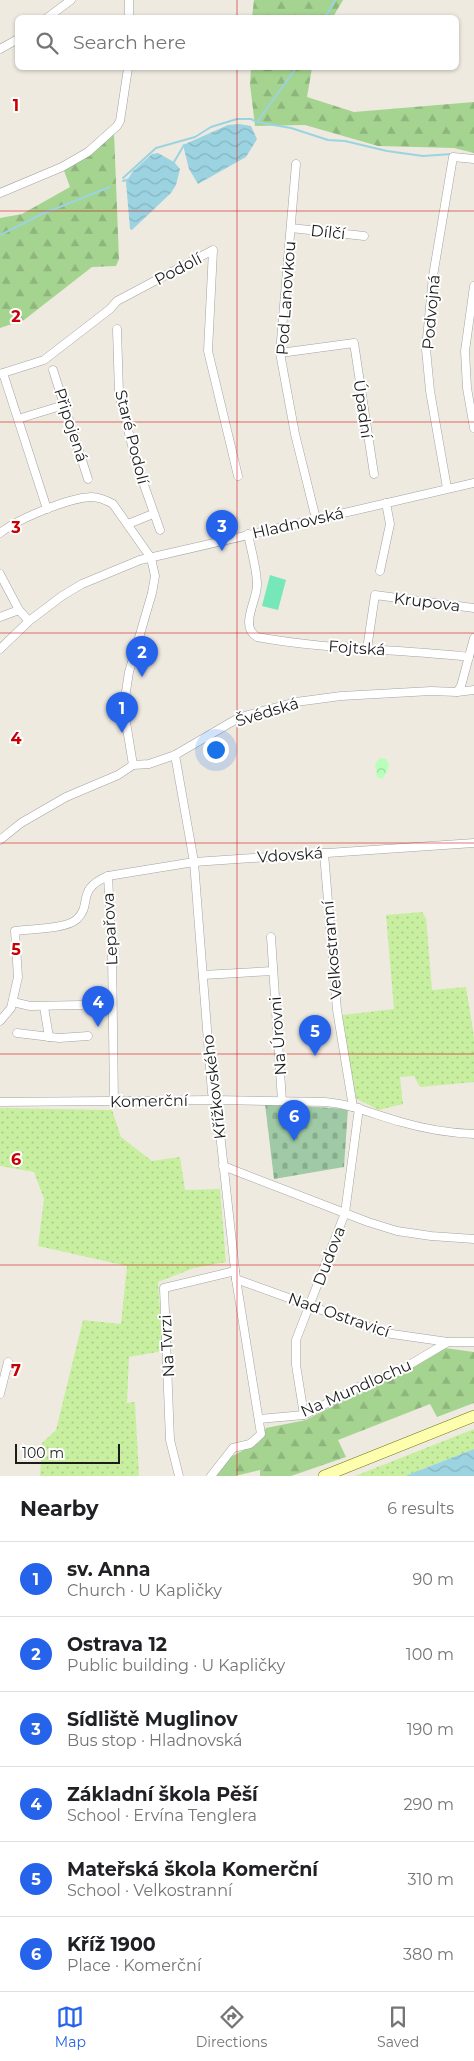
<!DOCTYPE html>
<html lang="en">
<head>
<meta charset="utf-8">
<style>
  body { margin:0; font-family:Montserrat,sans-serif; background:#f6f6f6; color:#202124 }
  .scale { position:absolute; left:15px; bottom:12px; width:105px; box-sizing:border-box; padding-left:5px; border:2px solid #1c1c1c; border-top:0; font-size:14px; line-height:18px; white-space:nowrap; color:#1c1c1c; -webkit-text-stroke:4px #fff; paint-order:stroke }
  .you { position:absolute; left:215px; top:749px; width:18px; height:18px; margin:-12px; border:4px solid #fff; border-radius:50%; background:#1a73e8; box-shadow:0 0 0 8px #1a73e833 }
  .badge { display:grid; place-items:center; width:32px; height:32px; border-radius:50%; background:#2563eb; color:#fff; font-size:16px; font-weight:700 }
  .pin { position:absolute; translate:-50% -41px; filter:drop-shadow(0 1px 2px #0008) }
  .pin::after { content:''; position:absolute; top:26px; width:18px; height:15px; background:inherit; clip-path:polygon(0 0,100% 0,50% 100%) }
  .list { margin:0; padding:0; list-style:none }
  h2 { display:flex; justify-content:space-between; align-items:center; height:65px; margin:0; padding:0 20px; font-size:21px }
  h2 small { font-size:16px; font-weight:400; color:#757577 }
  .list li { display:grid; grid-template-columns:32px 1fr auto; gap:15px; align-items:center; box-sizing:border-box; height:75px; padding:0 20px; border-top:1px solid #e0e0e0 }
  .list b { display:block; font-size:19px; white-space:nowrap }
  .list p { margin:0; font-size:16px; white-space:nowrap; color:#757577 }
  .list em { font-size:16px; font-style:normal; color:#757577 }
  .icon { flex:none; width:28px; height:28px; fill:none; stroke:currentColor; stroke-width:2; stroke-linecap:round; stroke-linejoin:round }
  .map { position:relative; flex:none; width:474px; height:1476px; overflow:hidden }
  .search { position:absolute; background:#fff; box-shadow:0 1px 4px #0004; left:15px; right:15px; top:15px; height:55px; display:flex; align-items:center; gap:12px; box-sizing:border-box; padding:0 18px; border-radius:8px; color:#757577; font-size:19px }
  .sheet { height:515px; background:#fff }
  nav { display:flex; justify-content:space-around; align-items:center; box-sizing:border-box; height:70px; border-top:1px solid #e0e0e0; background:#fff; font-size:14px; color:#757577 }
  nav a { display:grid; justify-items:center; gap:2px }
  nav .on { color:#2563eb }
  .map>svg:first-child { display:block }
  .grass { fill:url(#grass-dots) }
  .forest { fill:url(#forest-firs) }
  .cemetery { fill:url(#cemetery-stones) }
  .park { fill:url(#park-crowns) }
  .pitch { fill:#75e7b9 }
  .water { fill:url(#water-waves) }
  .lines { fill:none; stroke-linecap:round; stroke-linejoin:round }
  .stream { stroke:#9bd3e1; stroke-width:2 }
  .street-casing { stroke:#a3a3a3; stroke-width:9 }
  .secondary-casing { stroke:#6c7600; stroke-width:12 }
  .street { stroke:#fff; stroke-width:8 }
  .secondary { stroke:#fdffae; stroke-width:11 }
  .grid { fill:none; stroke:#c80004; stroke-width:1; stroke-opacity:0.55 }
  .labels { text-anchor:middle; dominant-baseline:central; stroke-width:4; stroke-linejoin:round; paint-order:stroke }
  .street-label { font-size:16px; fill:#1c1c1c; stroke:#fff }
  .grid-label { font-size:16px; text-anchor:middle; font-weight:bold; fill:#c80004; stroke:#fff; stroke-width:4; stroke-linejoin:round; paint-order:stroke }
</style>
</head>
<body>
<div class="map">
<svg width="474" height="1476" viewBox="0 0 474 1476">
  <defs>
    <pattern id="grass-dots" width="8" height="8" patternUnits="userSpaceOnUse" patternTransform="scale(1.25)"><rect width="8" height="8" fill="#c8efa0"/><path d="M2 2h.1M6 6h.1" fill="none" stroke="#abcc89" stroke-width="1.8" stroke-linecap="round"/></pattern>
    <pattern id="forest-firs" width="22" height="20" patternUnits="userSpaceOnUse" patternTransform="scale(1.25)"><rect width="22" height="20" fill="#a5d390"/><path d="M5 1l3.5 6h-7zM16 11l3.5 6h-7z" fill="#8db57c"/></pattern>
    <pattern id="cemetery-stones" width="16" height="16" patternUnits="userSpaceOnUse" patternTransform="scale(1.25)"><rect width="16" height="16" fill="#9fcaa5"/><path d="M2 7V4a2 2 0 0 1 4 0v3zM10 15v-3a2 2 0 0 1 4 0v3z" fill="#88ad8d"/></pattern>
    <pattern id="park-crowns" width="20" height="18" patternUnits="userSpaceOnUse" patternTransform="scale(1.25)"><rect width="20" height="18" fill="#b7ffbb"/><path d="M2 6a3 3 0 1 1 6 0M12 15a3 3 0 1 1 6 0" fill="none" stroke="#9ddaa0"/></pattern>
    <pattern id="water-waves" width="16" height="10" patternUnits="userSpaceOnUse" patternTransform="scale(1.25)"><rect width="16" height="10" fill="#9bd3e1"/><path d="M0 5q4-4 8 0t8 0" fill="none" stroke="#85b5c0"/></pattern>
  </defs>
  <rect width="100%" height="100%" fill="#efeae0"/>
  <g class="grass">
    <path d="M422,912L426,918L432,990L466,987L474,1037V1082L420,1087L414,1076L400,1077L403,1104L379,1110L355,1098L342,1015L394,1009L386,915Z"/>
    <path d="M0,1108L112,1110L121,1137L152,1161L180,1157L185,1190L220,1189L226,1262L194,1268L158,1282L163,1351L129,1357L127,1403L135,1402L139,1476H40L42,1443L56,1430L83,1320L121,1324L127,1266L38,1246L44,1199L34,1172L0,1166Z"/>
    <path d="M474,1429V1449L405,1476H355Z"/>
  </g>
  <g class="forest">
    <path d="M254,0H343L333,17H252Z"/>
    <path d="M251,68H312L307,97L354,112L474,102V153L454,148L378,146L305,125L255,126L250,84Z"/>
    <path d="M114,132L119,259L116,266L92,267L24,320L0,328V218L22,214L70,187L63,168Z"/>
    <path d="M445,1348L474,1352V1403L437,1417L430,1404L338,1440L346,1457L291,1476H260V1470L235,1476H215L229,1458L259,1442L266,1428L306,1420L361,1391L401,1374Z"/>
  </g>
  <path class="cemetery" d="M265,1104L348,1109L344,1167L274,1179Z"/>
  <path class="park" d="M380,758L386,759L389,764L387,772L382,779L377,777L375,764Z"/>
  <path class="pitch" d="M270,575L286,580L278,610L262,606Z"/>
  <g class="water">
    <path d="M239,124L251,126L257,139L246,157L198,184L189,169L183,145L228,125Z"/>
    <path d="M158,153L174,162L180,169L176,185L171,193L132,230L130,229L126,182L133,171L152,154Z"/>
    <path d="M474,1449V1476H405Z"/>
  </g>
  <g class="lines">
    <g class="stream">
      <path d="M325,18L335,0"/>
      <path d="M257,122L291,128L328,140L345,141L387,151L423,156L452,154"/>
      <path d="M174,162L184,145"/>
      <path d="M123,178L156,148L195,137L211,127L237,119H251L257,122L296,68"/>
      <path d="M123,181L130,179"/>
      <path d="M0,235L42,214L110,187"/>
    </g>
    <g class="street-casing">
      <g id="street">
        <path d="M47,18L71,0"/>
        <path d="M129,18V0"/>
        <path d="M0,49L18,39"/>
        <path d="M296,164L280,353L295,434L316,519"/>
        <path d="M0,193L62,167L88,152L117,126L120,121L128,68"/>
        <path d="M291,228L364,236"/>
        <path d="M474,286L465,351L467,388L474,428"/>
        <path d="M117,329L119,394L137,465L160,530"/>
        <path d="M280,353L354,343L374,474"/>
        <path d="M53,370L88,479"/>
        <path d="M3,373L47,509"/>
        <path d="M0,374L44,360L110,309L117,301L213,250L208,351L238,476"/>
        <path d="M18,419L64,405"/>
        <path d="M447,488L430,391L426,349L433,276L453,157L474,159"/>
        <path d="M128,524L153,514"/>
        <path d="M0,533C18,519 68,498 91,497C99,497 106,500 113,504L151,558L155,576L152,593L129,672L125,698L124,710L133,765"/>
        <path d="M248,534C251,550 257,569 257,585C257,601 239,626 257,637C327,650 399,649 469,657"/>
        <path d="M380,571L390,524L386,503"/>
        <path d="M0,574L19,610L29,621"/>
        <path d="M0,617L19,610"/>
        <path d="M0,649L29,621L62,596L82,584L140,560L474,483"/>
        <path d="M367,649L375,595L474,608"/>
        <path d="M457,692L461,686L474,638"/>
        <path d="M175,755L194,862L212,1093L217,1106L236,1279L261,1434L250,1444L233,1448L211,1476"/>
        <path d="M0,840L21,823L66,797L118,775L133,765L149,764L175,755L235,720L248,715L296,702L341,696L431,691L457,692L474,690"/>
        <path d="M324,853L337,1010L353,1107"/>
        <path d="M108,876L112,953L114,1102"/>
        <path d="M271,937L282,1101"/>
        <path d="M203,975L273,971"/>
        <path d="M13,1002L30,1006L82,1005"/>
        <path d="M44,1007L49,1037"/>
        <path d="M0,1021L11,1008L18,977L15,931C30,929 67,929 77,919C93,904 75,890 108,876L194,862L474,843"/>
        <path d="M17,1033L59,1038L88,1036"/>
        <path d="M0,1102L215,1100L325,1102C352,1104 375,1115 401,1122C425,1129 449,1133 474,1134"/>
        <path d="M223,1166L368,1222L397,1231L431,1236L474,1239"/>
        <path d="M236,1279L385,1333L448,1342H474"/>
        <path d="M0,1394L8,1362"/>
        <path d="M304,1415L296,1365V1340L345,1213L359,1108"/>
        <path d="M259,1419L304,1415L359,1387L399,1371L448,1342"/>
        <path d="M179,1476L170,1440L164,1288L235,1271"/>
      </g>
    </g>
    <g class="secondary-casing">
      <path id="secondary" d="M324,1476L474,1416"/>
    </g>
    <use href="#street" class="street"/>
    <use href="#secondary" class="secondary"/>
  </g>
  <path class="grid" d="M237,0V18M237,68V1476M0,211H474M0,422H474M0,633H474M0,843H474M0,1054H474M0,1265H474"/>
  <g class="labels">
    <g class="street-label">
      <text transform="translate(328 232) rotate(6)">Dílčí</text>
      <text transform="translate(178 269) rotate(-28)">Podolí</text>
      <text transform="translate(286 298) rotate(-86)">Pod Lanovkou</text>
      <text transform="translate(431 312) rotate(-85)">Podvojná</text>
      <text transform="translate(363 409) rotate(82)">Úpadní</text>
      <text transform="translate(71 425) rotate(72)">Připojená</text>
      <text transform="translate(132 437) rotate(76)">Staré Podolí</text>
      <text transform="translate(298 523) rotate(-13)">Hladnovská</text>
      <text transform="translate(427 602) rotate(7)">Krupova</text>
      <text transform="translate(357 648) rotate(4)">Fojtská</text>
      <text transform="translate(267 712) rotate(-17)">Švédská</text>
      <text transform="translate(290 855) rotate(-4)">Vdovská</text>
      <text transform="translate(110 929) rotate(-93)">Lepařova</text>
      <text transform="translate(332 950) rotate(-95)">Velkostranní</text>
      <text transform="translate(278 1036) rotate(-94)">Na Úrovni</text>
      <text transform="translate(214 1087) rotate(-97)">Křížkovského</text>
      <text transform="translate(149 1101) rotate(-1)">Komerční</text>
      <text transform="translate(329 1256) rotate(-69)">Dudova</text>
      <text transform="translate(339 1315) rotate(19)">Nad Ostravicí</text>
      <text transform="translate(167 1346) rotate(-93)">Na Tvrzi</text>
      <text transform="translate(356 1388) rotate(-24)">Na Mundlochu</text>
    </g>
  </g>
  <g class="grid-label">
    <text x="16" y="111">1</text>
    <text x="16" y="322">2</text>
    <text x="16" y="533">3</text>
    <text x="16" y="744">4</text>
    <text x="16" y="955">5</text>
    <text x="16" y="1165">6</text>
    <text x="16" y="1376">7</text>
  </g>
</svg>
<div class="scale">100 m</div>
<div class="you"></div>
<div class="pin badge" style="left:122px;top:733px">1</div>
<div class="pin badge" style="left:142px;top:677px">2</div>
<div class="pin badge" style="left:222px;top:551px">3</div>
<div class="pin badge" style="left:98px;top:1027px">4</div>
<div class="pin badge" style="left:315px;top:1056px">5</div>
<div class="pin badge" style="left:294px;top:1141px">6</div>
<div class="search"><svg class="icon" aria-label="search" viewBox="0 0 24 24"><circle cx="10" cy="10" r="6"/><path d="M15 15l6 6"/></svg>Search here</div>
</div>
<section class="sheet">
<h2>Nearby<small>6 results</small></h2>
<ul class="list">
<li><span class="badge">1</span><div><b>sv. Anna</b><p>Church · U Kapličky</p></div><em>90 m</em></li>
<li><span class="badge">2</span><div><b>Ostrava 12</b><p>Public building · U Kapličky</p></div><em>100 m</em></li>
<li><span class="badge">3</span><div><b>Sídliště Muglinov</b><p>Bus stop · Hladnovská</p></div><em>190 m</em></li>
<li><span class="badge">4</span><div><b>Základní škola Pěší</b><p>School · Ervína Tenglera</p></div><em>290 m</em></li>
<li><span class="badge">5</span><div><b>Mateřská škola Komerční</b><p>School · Velkostranní</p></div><em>310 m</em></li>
<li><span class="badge">6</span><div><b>Kříž 1900</b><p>Place · Komerční</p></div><em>380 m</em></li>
</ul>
</section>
<nav>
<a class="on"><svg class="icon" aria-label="map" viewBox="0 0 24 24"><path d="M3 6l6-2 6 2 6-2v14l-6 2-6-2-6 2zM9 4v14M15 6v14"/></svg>Map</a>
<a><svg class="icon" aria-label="directions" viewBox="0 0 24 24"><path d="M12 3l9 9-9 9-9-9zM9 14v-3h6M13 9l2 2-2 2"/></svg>Directions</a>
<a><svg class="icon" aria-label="saved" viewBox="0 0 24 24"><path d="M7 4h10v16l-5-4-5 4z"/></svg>Saved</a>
</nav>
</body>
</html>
